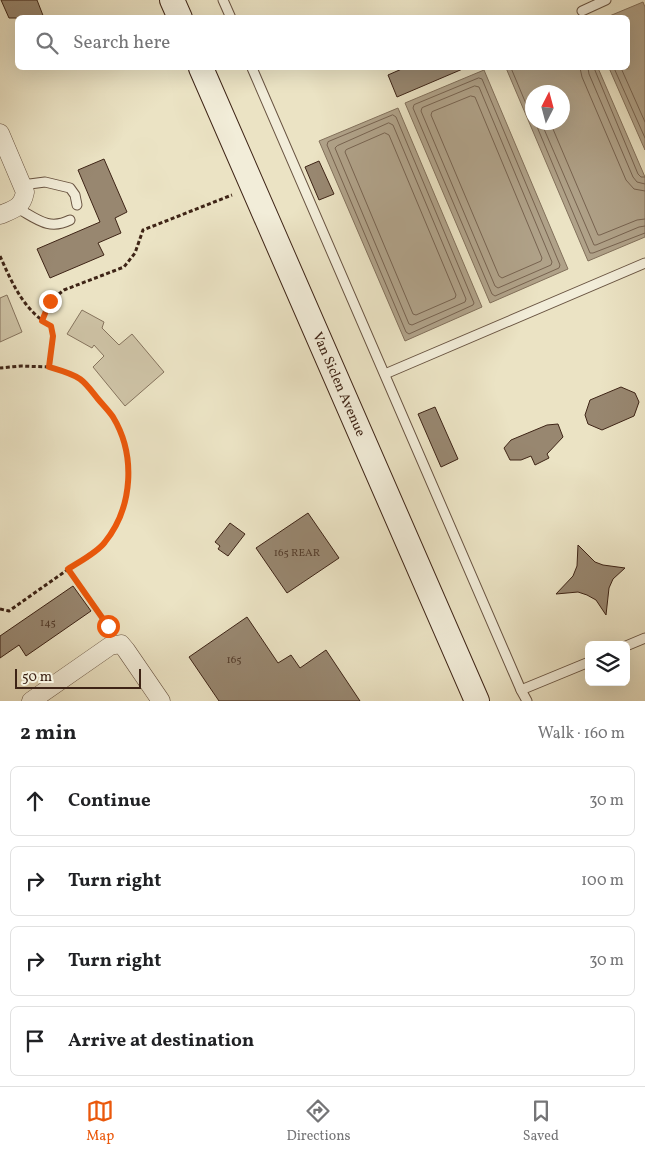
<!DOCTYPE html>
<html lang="en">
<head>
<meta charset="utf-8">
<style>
  body { margin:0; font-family:Vollkorn,serif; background:#f6f6f6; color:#202124 }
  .controls { position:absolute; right:15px; bottom:15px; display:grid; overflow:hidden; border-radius:8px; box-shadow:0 5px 20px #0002 }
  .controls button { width:45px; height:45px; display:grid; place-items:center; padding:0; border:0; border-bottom:1px solid #e0e0e0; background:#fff; color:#202124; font:25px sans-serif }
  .compass { position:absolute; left:525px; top:85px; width:45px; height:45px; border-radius:50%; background:#fff; box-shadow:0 5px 20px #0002; rotate:6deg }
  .scale { position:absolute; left:15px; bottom:12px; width:126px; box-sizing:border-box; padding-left:5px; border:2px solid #3e2416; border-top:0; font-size:14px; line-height:18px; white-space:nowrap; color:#3e2416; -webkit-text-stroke:4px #f2edd9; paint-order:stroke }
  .stop { position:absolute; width:15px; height:15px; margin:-11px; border:4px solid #ea580c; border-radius:50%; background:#fff }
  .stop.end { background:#ea580c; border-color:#fff; box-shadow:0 1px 5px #0008 }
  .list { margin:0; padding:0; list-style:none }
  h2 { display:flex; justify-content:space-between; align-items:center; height:65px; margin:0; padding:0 20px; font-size:21px }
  h2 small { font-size:16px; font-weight:400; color:#757577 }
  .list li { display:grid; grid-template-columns:32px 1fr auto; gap:15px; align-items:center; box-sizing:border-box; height:70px; margin:0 10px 10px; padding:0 10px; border:1px solid #e0e0e0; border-radius:8px }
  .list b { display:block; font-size:19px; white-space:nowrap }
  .list em { font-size:16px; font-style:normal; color:#757577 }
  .icon { flex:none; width:28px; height:28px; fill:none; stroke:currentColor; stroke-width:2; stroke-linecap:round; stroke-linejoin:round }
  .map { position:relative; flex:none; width:645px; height:701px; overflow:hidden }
  .search { position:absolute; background:#fff; box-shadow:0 5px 20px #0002; left:15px; right:15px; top:15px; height:55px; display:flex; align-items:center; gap:12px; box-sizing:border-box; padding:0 18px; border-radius:8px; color:#757577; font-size:19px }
  .sheet { height:385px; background:#fff }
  nav { display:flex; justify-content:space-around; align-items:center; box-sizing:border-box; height:70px; border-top:1px solid #e0e0e0; background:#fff; font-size:14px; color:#757577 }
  nav a { display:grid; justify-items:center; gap:2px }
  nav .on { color:#ea580c }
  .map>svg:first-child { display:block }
  .green { fill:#cec3a6; stroke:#86745e }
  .water { fill:#b0a289; stroke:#82705b; fill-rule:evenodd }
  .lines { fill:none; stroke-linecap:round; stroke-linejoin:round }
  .shore { stroke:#776350; stroke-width:1 }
  .building { fill:#988770; stroke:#3e2416 }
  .lane-casing { stroke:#695442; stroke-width:11 }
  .street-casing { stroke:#695442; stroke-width:19 }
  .secondary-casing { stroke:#3e2416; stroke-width:26 }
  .path { stroke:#3e2416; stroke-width:3; stroke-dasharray:4 2.5; stroke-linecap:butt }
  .lane { stroke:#f2edd9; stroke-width:9 }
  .street { stroke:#f2edd9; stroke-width:18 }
  .secondary { stroke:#f2edd9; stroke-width:24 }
  .route { stroke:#ea580c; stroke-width:6 }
  .labels { text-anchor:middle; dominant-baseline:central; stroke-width:4; stroke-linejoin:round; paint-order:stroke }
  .number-label { font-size:11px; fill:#543d2c }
  .street-label { font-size:14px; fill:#3e2416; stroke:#f2edd9 }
</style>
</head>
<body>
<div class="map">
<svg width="645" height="701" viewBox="0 0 645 701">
  <rect width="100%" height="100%" fill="#ebe3c4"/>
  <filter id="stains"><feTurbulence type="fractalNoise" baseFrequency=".004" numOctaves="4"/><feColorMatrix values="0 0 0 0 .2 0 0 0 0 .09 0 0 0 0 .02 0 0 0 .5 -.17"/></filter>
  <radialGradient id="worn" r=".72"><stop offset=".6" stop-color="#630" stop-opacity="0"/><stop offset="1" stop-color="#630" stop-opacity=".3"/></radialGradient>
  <g class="green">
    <path d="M7,295L22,332L0,342V298Z"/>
    <path d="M82,310L104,322L102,328L119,345L132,334L164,372L125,406L93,367L104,356L94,345L92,348L67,334Z"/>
  </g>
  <g class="water">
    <path d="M643,2L645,7V150L609,68H628V18L607,17Z"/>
    <path d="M506,68H598L645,177V237L588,261ZM562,92V122H532V92Z"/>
    <path d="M484,70L568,269L490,303L405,103Z"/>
    <path d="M398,108L482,307L405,341L319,141Z"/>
  </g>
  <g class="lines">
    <g class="shore">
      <path d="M511,68L532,118"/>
      <path d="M580,68L582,77L626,180L634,189L645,191"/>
      <path d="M588,68L589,74L633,177L637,182L645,184"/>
      <path d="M594,68L638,174L641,177H645"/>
      <path d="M614,68L645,138"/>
      <path d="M621,68L645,122"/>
      <path d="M479,78L482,79L560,265L559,268L495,296L492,294L413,108L414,105Z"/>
      <path d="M475,86L479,87L552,262L551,265L498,288L495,286L421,111L422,108Z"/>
      <path d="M471,96L475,97L542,258L541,261L502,278L499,276L431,115L432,112Z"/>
      <path d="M393,115L396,117L474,303L473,305L409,334L406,332L327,145L328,142Z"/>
      <path d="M535,122L590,253H593L645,233"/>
      <path d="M541,122L594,245H596L639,227L645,226"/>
      <path d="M550,122L598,235H600L637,220L645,219"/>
      <path d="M389,123L393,125L466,299L465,302L412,325L409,324L335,148L337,146Z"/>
      <path d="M385,133L389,135L456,295L455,298L416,315L413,314L345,152L346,150Z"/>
    </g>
  </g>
  <g class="building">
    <path d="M1,0H37L44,18H9Z"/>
    <path d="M404,68H465L397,97L388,75Z"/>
    <path d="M104,159L127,212L115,218L121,233L98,243L104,255L50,278L37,249L100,222L78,170Z"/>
    <path d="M319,161L334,194L319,200L305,167Z"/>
    <path d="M621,387L635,393L639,402L634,416L602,430L588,424L585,415L590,400Z"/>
    <path d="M435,407L458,459L441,467L418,414Z"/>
    <path d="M558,424L563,437L547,454L549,458L535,465L531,456L521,460H510L504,448L511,440L547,425Z"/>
    <path d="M308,513L339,558L287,593L256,548Z"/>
    <path d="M230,523L245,534L228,556L218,549L220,546L215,542Z"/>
    <path d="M578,545L595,562L603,565L625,568L613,579L609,588L606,615L596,600L587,595L578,592L556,594L573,576L577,566Z"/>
    <path d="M73,586L91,611L26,656L19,645L0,658V636Z"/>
    <path d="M247,617L278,663L291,655L300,668L326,650L360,701H219L189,657Z"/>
  </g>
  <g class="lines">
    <g class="lane-casing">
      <g id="lane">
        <path d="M223,0L231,18"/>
        <path d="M582,11L606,0"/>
        <path d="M252,68L521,690L527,701"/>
        <path d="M22,185L45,182L70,188L75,195L77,205"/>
        <path d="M17,208C36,218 48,231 70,220"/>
        <path d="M385,374L645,263"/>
        <path d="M626,646L645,638"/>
        <path d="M521,690L589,662"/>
      </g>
    </g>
    <g class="street-casing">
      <g id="street">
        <path d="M0,133L25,192C22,208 14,209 0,215"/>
        <path d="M31,701L110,646L121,644L126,650L161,701"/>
      </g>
    </g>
    <g class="secondary-casing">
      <g id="secondary">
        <path d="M172,0L180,18"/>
        <path id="s1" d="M201,68L477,701"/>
      </g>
    </g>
    <g class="path">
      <path d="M0,256C12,283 24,311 51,326L53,336L49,367L21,366L0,368"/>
      <path d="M42,321L50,301L64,290L124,267L135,253L143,230L232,195"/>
      <path d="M68,569L111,630"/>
      <path d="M0,609L9,611L104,544L117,525L126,498L128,478V458L124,441L113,417L82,380L67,373L49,367"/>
    </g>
    <use href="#lane" class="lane"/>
    <use href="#street" class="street"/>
    <use href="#secondary" class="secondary"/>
  </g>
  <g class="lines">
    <path class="route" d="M50,301L42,321L51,326L53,336L49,367C59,370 71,373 80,379C87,384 93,393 98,399C103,405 109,411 113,417C136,455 133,507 105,542C98,552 79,562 68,569L108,626"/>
  </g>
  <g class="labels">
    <g class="number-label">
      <text x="297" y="553">165 REAR</text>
      <text x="48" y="623">145</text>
      <text x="234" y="660">165</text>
    </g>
    <g class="street-label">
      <text stroke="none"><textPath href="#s1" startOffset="345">Van Siclen Avenue</textPath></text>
    </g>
  </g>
  <rect width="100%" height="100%" filter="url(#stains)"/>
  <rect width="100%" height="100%" fill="url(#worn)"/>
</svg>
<div class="controls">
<button><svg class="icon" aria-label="layers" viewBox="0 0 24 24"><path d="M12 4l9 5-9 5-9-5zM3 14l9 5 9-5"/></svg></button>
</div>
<svg class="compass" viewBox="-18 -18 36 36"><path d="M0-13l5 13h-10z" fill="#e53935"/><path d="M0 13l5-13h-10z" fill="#757577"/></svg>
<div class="scale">50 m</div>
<div class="stop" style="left:108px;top:626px"></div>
<div class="stop end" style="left:50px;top:301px"></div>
<div class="search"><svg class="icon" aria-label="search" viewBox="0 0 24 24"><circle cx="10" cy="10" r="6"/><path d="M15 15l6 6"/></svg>Search here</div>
</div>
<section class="sheet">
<h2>2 min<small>Walk · 160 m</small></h2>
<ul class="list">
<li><svg class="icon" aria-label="ahead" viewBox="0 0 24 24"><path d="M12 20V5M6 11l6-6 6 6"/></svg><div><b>Continue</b></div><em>30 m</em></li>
<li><svg class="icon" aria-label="right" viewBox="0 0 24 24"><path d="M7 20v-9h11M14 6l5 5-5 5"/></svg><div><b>Turn right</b></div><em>100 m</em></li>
<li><svg class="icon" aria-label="right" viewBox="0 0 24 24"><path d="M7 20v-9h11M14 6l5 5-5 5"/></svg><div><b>Turn right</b></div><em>30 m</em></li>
<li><svg class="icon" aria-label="arrive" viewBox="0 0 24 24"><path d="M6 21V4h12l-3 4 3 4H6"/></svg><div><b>Arrive at destination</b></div></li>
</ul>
</section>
<nav>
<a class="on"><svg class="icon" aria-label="map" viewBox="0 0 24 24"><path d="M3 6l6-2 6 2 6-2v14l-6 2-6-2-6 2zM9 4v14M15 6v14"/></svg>Map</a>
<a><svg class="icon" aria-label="directions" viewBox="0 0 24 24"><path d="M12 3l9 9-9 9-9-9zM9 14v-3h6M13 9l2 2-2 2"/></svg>Directions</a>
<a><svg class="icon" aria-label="saved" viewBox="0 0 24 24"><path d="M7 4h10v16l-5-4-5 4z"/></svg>Saved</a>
</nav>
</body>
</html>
